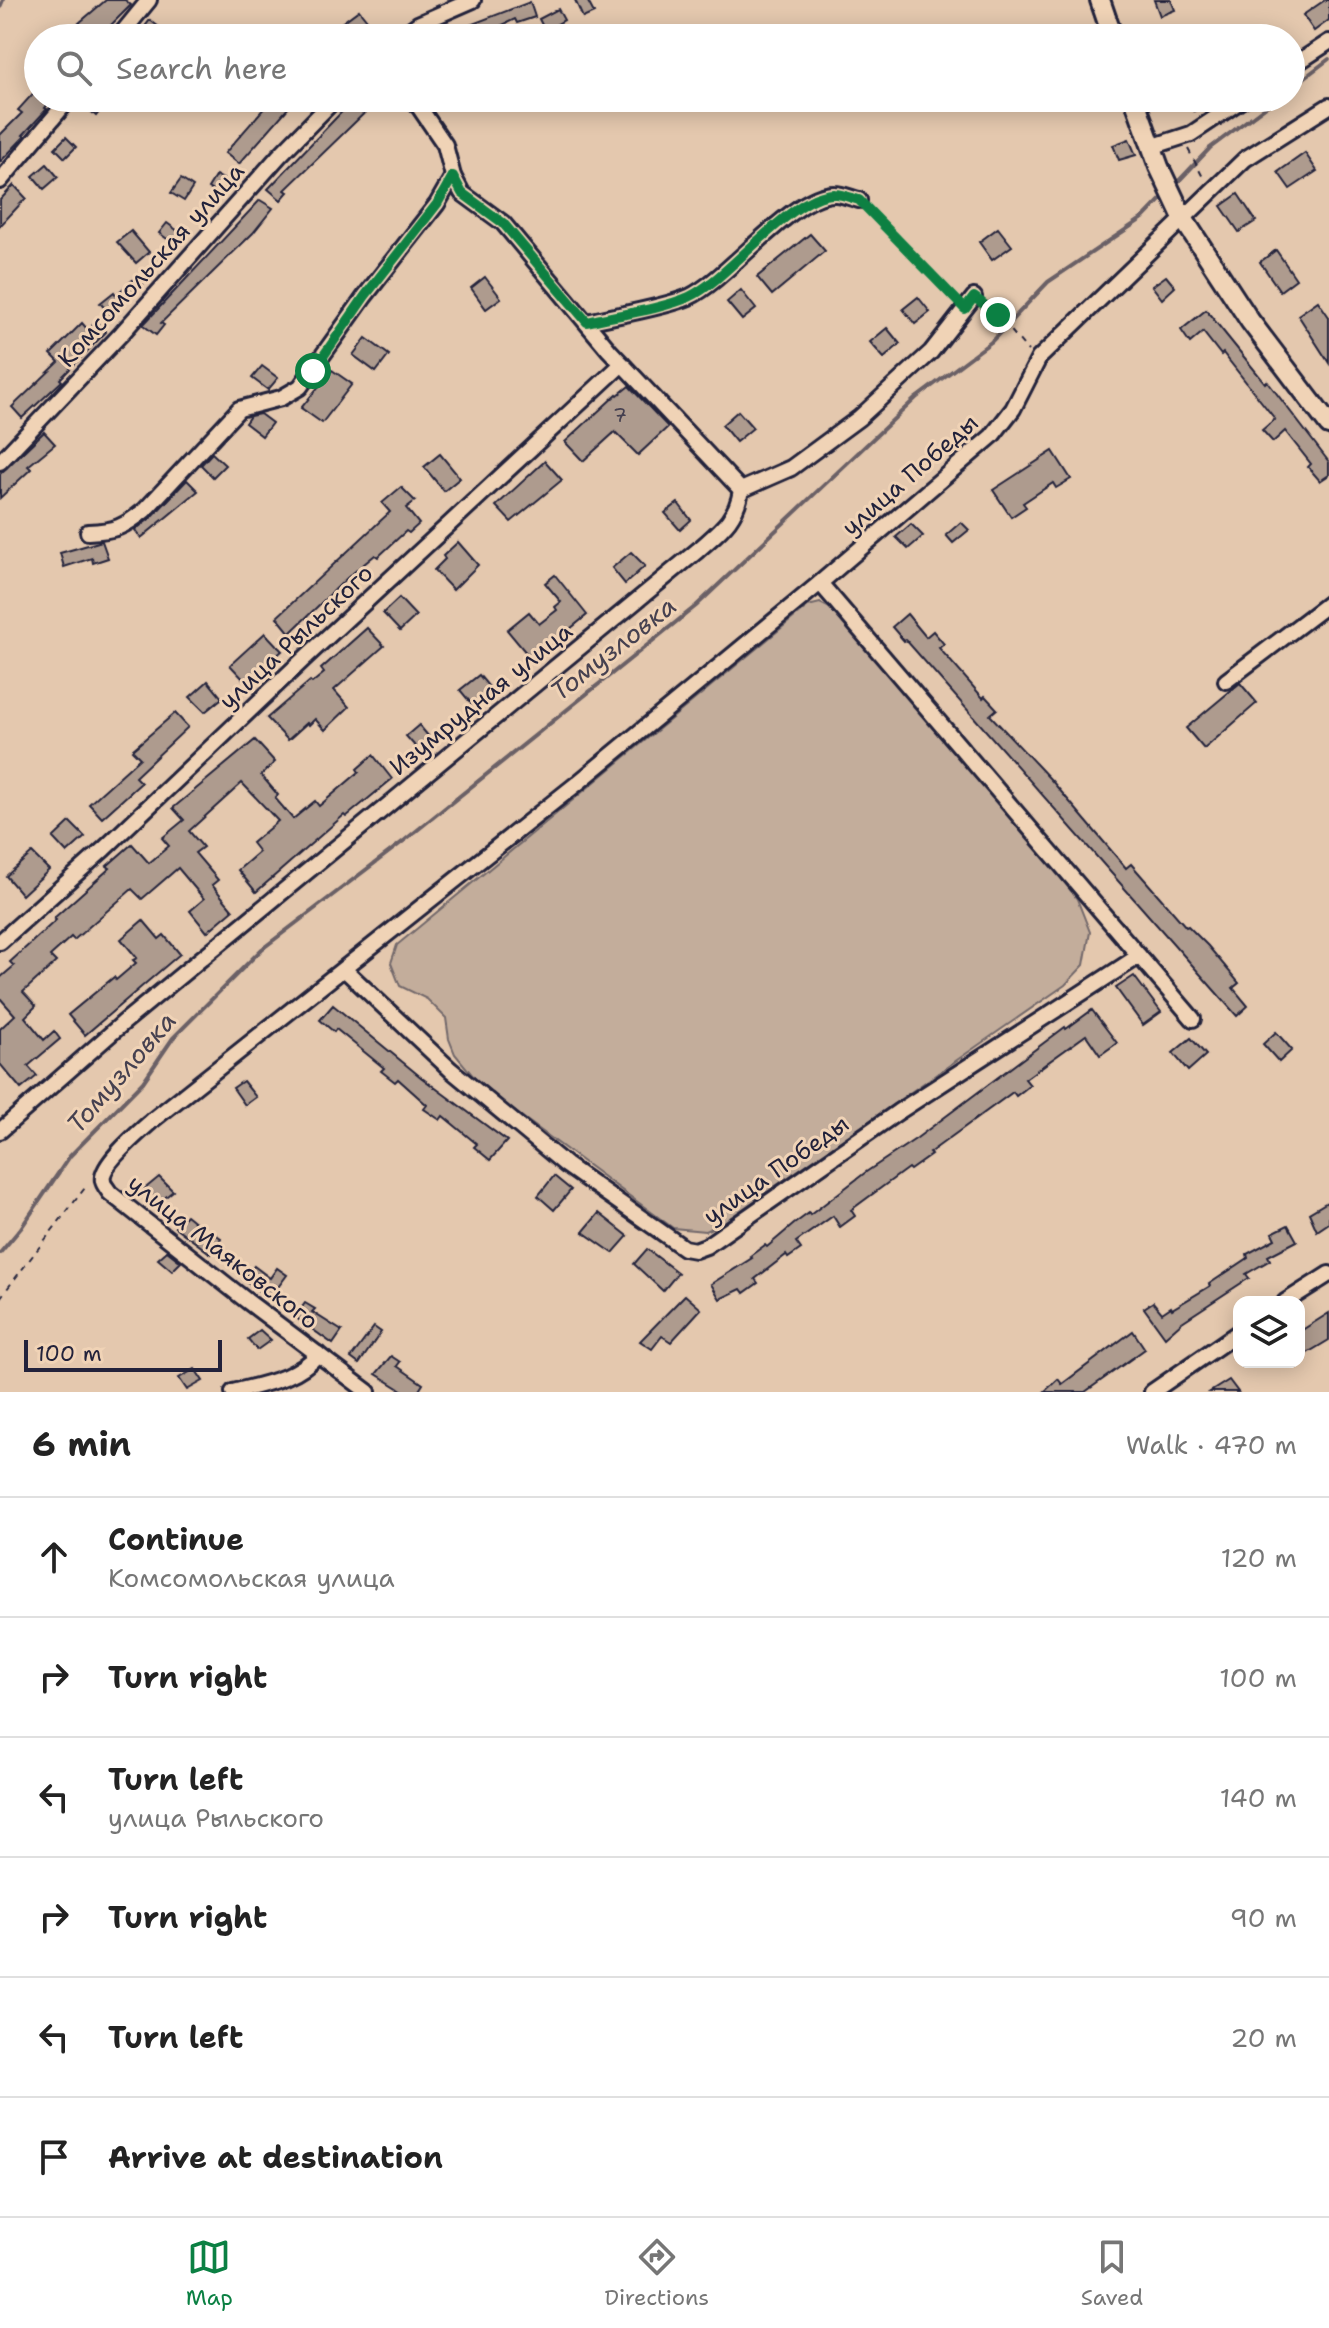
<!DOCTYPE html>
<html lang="en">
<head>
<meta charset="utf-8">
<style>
  body { margin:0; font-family:"Shantell Sans",sans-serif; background:#f6f6f6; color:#222 }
  .controls { position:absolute; right:24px; bottom:24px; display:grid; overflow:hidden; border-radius:16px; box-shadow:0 4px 20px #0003 }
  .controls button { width:72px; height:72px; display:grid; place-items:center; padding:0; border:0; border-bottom:2px solid #e0e0e0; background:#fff; color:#222; font:40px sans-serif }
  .scale { position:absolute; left:24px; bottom:20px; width:198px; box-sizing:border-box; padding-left:8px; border:4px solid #22223b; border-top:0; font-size:22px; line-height:28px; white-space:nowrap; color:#22223b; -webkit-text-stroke:6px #f0d3b6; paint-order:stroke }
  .stop { position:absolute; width:24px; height:24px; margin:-18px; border:6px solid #0b8043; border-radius:50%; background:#fff }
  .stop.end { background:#0b8043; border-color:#fff; box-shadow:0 2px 8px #0008 }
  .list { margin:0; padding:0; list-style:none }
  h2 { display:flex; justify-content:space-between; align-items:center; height:104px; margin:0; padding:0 32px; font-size:34px }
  h2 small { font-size:26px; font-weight:400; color:#767676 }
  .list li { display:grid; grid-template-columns:52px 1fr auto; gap:24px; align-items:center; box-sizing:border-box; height:120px; padding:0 32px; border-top:2px solid #e0e0e0 }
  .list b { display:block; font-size:30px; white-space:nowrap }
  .list p { margin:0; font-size:26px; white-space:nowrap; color:#767676 }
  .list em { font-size:26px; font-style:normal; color:#767676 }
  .icon { flex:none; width:44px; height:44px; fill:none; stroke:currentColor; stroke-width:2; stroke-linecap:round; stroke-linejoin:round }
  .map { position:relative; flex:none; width:1329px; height:1392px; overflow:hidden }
  .search { position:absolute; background:#fff; box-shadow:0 4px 20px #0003; left:24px; right:24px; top:24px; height:88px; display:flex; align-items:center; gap:20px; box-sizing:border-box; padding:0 28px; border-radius:44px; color:#767676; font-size:30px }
  .sheet { height:824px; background:#fff }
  nav { display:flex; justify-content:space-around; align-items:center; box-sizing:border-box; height:112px; border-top:2px solid #e0e0e0; background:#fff; font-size:22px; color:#767676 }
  nav a { display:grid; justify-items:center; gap:4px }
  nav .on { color:#0b8043 }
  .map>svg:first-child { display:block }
  .green { fill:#c3ad9b; stroke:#72686b; stroke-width:2 }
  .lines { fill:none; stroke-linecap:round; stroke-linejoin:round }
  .stream { stroke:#6a6066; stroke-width:4 }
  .building { fill:#ae9b8e; stroke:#22223b; stroke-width:2 }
  .minor-casing { stroke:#22223b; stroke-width:20 }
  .major-casing { stroke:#22223b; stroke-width:24 }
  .path { stroke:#22223b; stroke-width:2; stroke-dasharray:6 6; stroke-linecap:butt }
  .minor { stroke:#f0d3b6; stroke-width:14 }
  .major { stroke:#f0d3b6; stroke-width:18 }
  .route { stroke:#0b8043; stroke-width:10 }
  .labels { text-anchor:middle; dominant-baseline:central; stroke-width:6; stroke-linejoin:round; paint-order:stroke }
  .number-label { font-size:20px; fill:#454050 }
  .street-label { font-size:24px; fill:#22223b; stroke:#f0d3b6 }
  .water-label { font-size:26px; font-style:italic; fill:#464150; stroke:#f0d3b6 }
</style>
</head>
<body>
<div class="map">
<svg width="1329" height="1392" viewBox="0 0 1329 1392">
  <rect width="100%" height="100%" fill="#e4c8ae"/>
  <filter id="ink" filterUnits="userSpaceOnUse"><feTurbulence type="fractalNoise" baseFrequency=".0125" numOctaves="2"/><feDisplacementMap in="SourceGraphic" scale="16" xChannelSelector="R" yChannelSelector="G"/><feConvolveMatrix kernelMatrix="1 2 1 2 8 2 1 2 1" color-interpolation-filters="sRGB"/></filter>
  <g filter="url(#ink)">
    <path class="green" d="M820,603L832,609L1055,870L1077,899L1090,932L1084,965L1065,985L721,1224L705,1231L673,1228L483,1088L455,1054L449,1039L446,1018L427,999L400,986L391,963L397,945L808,606Z"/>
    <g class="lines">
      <g class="stream">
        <path d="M0,7L3,0"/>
        <path d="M1291,88L1329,59"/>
        <path d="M1173,187L1210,148L1277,98"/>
        <path d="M0,1253L21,1228L70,1156L143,1082L173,1038L262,949L405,840L696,606L916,398L991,342L1048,282L1143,218L1167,193"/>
      </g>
    </g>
    <g class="building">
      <path d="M106,0H125L131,5L106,30L108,32L102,38H97L79,23Z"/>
      <path d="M575,0H587L594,13L583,18Z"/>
      <path d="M1154,0H1171L1175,10L1160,16Z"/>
      <path d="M1325,0H1329V20L1314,31L1303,15Z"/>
      <path d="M530,2L535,17L517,23L515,19L475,38H436Z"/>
      <path d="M558,9L564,20L545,31L539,19Z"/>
      <path d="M359,10L371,25L354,38H344L336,27Z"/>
      <path d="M150,20L173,38H136Z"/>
      <path d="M38,88V98H53L45,108L47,109L23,135L25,136L0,162V135L22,113L18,110Z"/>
      <path d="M87,98H102L107,102L96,116L82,103Z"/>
      <path d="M273,98H297L239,164L225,153Z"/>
      <path d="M355,98H380L285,190L288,192L281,200L268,189Z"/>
      <path d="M1187,98H1215L1194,111Z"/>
      <path d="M66,137L76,147L65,158L55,148Z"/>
      <path d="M1129,139L1136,155L1119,160L1113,145Z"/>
      <path d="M1305,153L1317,171L1290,189L1278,172Z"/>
      <path d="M47,164L58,177L44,189L33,176Z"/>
      <path d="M216,175L228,182L220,196L208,188Z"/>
      <path d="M181,179L193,187L184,201L171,193Z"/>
      <path d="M14,185L26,198L0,226V200Z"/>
      <path d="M1238,194L1256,221L1239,232L1221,206Z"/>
      <path d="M260,200L273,208L253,233L161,323L164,325L156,335L143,325Z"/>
      <path d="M167,223L182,234L174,244L159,233Z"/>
      <path d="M998,228L1012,246L992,260L979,242Z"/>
      <path d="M131,231L149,252L136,263L117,242Z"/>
      <path d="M810,234L825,251L772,295L757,277Z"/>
      <path d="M1276,250L1296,279L1280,291L1260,262Z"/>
      <path d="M1166,276L1175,287L1162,299L1152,286Z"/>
      <path d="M136,277L143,284L112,316L100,303L114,292L116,295Z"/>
      <path d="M485,277L501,298L486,309L471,288Z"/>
      <path d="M741,290L756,309L742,320L727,302Z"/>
      <path d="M918,297L930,312L915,324L903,309Z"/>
      <path d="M1318,301L1329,317V363L1298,315Z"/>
      <path d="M1206,310L1265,383L1267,381L1329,462V475L1320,481L1308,467L1311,464L1285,431L1273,442L1262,430L1275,419L1223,353L1221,355L1203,332L1190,343L1181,330Z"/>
      <path d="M96,322L106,332L60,379L62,381L22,418L12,407L59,362L51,354L82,323L88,330Z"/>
      <path d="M887,328L900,344L884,358L870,342Z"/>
      <path d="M366,338L389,355L376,372L353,355Z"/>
      <path d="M262,366L278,378L268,390L252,378Z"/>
      <path d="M332,370L352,384L322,423L301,408Z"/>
      <path d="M629,386L668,427L638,455L615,432L583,461L565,442L617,394L618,395Z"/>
      <path d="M738,411L753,428L736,442L722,425Z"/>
      <path d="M260,414L272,423L262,436L245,423L250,416Z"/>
      <path d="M44,432L55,444L28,466L31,469L0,498V474Z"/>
      <path d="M1053,451L1071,479L1056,488L1053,483L1023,503L1026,507L1011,517L993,490Z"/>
      <path d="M212,453L225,465L213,477L201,465Z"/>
      <path d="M440,454L460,478L444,491L424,467Z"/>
      <path d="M545,461L562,480L511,522L496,506Z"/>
      <path d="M187,480L198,491L141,538L135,530L152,517Z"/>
      <path d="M401,487L415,501L406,508L419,524L409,533L406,531L378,557L375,555L347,578L290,633L277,617L390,512L382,503Z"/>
      <path d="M678,503L691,520L680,530L665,513Z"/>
      <path d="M961,522L969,530L953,543L946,535Z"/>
      <path d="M911,524L923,536L908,549L896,537Z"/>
      <path d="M102,541L108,558L93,563L92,558L64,567L60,553Z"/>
      <path d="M458,542L478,565L453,590L434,570L445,559L443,556Z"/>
      <path d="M631,552L645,566L625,584L612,568Z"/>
      <path d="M555,575L587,615L532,660L507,630L529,612L539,624L557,610L555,607L561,602L545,583Z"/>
      <path d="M399,598L416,616L400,631L383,613Z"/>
      <path d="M907,614L926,637L933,631L944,644L939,648L983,698L985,696L997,709L990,715L1052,781L1126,868L1131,864L1186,927L1188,926L1208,946L1239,983L1233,988L1248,1006L1237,1016L906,640L904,641L892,627Z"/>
      <path d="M367,628L384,646L334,690L349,707L325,730L315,719L309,725L307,723L288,740L267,718L310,681L312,683L324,673L321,669Z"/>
      <path d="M265,633L282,651L246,682L230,665Z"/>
      <path d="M479,675L494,693L475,708L460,690Z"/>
      <path d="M208,681L222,698L205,712L190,697Z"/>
      <path d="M1240,683L1257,703L1204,749L1186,728Z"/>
      <path d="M175,713L188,727L135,777L141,783L102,818L89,804L140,758L132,750Z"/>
      <path d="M419,725L434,743L422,754L406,736Z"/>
      <path d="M255,740L275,762L261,775L278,795L275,798L293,819L315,801L319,806L359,772L357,769L373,755L392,779L346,817L344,815L256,892L238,870L259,852L252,843L278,821L242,783L189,831L203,847L195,853L218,880L212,885L233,910L207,932L190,911L204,899L178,868L142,899L132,889L74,940L71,937L50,956L56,962L23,992L36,1006L25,1017L44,1040L54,1031L60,1039L28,1066L37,1076L21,1089L0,1064V1029L15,1015L0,998V978L14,966L10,962L56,920L54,918L110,868L107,866L132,844L149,863L169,846L162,838L184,820L173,808Z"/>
      <path d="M70,822L85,837L67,853L53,838Z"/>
      <path d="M32,853L49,870L22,895L6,876Z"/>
      <path d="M143,920L159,939L164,935L180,954L85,1035L68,1015L114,977L116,980L136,963L133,960L137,958L121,939Z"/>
      <path d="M1134,976L1161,1012L1143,1025L1116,988Z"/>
      <path d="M333,1005L422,1078L507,1141L490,1160L474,1147L477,1144L443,1116L440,1120L424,1109L427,1105L398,1079L395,1082L381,1071L384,1068L336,1029L334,1032L320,1020Z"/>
      <path d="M1092,1010L1117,1043L1100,1055L1086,1035L1025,1079L1030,1085L1016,1096L1013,1092L929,1153L931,1155L910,1170L908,1168L851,1210L855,1216L840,1227L833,1216L796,1242L801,1249L788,1258L786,1255L755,1279L758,1283L744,1293L741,1289L720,1299L711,1284L752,1258L750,1256L765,1245L767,1247L794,1224L809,1213L810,1215L866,1172L917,1138L1065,1027L1066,1029Z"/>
      <path d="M1276,1032L1292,1050L1279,1062L1263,1044Z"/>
      <path d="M1191,1038L1206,1055L1188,1071L1173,1053Z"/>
      <path d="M243,1081L256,1097L245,1105L233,1088Z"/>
      <path d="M554,1176L571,1190L554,1210L538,1196Z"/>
      <path d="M159,1177L173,1191L156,1205L142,1191Z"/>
      <path d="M1329,1201V1223L1317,1231L1309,1213Z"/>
      <path d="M599,1213L628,1236L613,1253L583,1232Z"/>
      <path d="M186,1215L207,1232L209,1230L221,1238L211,1254L175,1227Z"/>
      <path d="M1288,1225L1297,1241L1268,1256L1270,1260L1246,1274L1249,1278L1182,1322L1165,1337L1144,1308L1153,1302L1162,1313L1171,1307L1172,1309L1210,1286L1209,1284L1248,1258L1247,1254L1275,1239L1272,1233Z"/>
      <path d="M647,1249L678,1273L663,1291L634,1264Z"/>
      <path d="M167,1251L181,1262L172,1271L158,1259Z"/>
      <path d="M254,1266L270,1278L277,1268L287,1275L270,1298L243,1280Z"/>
      <path d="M685,1295L701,1309L671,1342L662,1336L652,1349L640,1341Z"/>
      <path d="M305,1303L315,1309L312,1312L342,1331L333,1344L295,1317Z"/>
      <path d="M1329,1313V1340L1299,1358V1332Z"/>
      <path d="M374,1327L381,1332L359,1364L351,1358Z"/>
      <path d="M260,1330L271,1340L257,1350L248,1339Z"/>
      <path d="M1133,1331L1145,1349L1085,1392H1044L1058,1379L1062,1384Z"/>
      <path d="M391,1356L400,1362L397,1366L423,1384L418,1392H405L376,1374Z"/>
      <path d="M195,1369L203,1381L187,1390L179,1378Z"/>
      <path d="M1229,1380L1238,1392H1210Z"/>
    </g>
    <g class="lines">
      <g class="minor-casing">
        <g id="minor">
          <path d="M118,38L149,0"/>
          <path d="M399,38L418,24L473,0"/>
          <path d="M1291,67L1329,42"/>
          <path d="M413,98L445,145L453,176L462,193L503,223L609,350L741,490"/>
          <path d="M1151,147L1191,134L1245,98"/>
          <path d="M0,181L70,98"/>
          <path d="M587,322C616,315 663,308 689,297C730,278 793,193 835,194C842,194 851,198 859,200"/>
          <path d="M0,462L122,333L279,156L336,98"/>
          <path d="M88,532C115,531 124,527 145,510L239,409L281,398L300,387L365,296L437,204L453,176"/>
          <path d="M820,583L1193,1019"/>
          <path d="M1226,681L1329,603"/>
          <path d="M0,942L104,849L307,656L622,364"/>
          <path d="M344,969L451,1070L566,1165L684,1248L695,1250L706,1246L898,1112L1139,956"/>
          <path d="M0,1131L123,1023L697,551C719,531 736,521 741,490L791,468L859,418L931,352L974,297"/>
          <path d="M1285,1302L1329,1274"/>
          <path d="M233,1392C263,1384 297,1379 318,1354"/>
          <path d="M368,1392L247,1301L110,1193C108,1190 103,1184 103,1181C99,1165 142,1130 154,1119L579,782L820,583L992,436L1013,409L1039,358L1245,159L1329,106"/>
          <path d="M1152,1392L1239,1332"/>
        </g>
      </g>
      <g class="major-casing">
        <g id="major">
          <path d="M1100,0L1113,38"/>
          <path d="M1134,98L1159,167L1184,220L1250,321L1329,425"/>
        </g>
      </g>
      <g class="path">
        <path d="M1188,149L1204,179"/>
        <path d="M868,210L956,299"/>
        <path d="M986,306L998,315L1028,351"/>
        <path d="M0,1298L88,1184"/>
      </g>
      <use href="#minor" class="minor"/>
      <use href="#major" class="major"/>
    </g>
  </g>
  <g class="lines" filter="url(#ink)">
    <path class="route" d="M313,371L365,296L437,204L453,176L462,193L503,223L587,322C617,315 662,309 689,297C731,278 791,193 835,194C842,194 851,198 859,200L965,309L974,297L998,315"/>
  </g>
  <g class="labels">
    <g class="number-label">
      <text x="620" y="415">7</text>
    </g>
    <g class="street-label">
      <text transform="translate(151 265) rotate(-48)">Комсомольская улица</text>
      <text transform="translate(910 475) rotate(-41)">улица Победы</text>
      <text transform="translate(296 637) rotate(-43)">улица Рыльского</text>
      <text transform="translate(481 699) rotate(-39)">Изумрудная улица</text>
      <text transform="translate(776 1170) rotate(-35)">улица Победы</text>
      <text transform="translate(223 1252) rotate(38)">улица Маяковского</text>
    </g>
    <g class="water-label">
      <text transform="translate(613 648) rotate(-38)">Томузловка</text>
      <text transform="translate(121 1072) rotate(-49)">Томузловка</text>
    </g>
  </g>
</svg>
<div class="controls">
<button><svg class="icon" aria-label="layers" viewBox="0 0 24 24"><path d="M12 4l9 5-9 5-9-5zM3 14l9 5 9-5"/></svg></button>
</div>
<div class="scale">100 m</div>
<div class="stop" style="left:313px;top:371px"></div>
<div class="stop end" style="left:998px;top:315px"></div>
<div class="search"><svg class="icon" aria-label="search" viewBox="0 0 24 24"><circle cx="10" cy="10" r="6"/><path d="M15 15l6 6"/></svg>Search here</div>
</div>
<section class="sheet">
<h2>6 min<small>Walk · 470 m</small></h2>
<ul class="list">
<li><svg class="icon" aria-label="ahead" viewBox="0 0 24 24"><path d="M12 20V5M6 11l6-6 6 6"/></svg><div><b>Continue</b><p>Комсомольская улица</p></div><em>120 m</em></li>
<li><svg class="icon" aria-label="right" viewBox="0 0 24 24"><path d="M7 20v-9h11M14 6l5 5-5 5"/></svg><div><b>Turn right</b></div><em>100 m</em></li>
<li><svg class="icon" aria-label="left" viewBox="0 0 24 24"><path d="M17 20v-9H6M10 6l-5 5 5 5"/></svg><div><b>Turn left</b><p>улица Рыльского</p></div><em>140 m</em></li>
<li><svg class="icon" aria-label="right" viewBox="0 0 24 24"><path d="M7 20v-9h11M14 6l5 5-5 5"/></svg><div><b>Turn right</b></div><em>90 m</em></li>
<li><svg class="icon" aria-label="left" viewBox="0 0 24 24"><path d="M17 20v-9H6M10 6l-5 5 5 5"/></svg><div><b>Turn left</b></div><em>20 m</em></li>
<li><svg class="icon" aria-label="arrive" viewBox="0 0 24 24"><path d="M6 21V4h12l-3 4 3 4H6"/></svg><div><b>Arrive at destination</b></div></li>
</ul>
</section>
<nav>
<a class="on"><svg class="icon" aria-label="map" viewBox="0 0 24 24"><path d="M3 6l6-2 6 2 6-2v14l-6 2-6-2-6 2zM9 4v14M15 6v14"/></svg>Map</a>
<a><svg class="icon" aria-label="directions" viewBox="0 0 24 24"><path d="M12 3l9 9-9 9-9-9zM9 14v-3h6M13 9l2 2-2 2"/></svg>Directions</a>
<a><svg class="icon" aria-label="saved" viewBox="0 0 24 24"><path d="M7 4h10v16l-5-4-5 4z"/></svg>Saved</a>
</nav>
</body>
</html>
